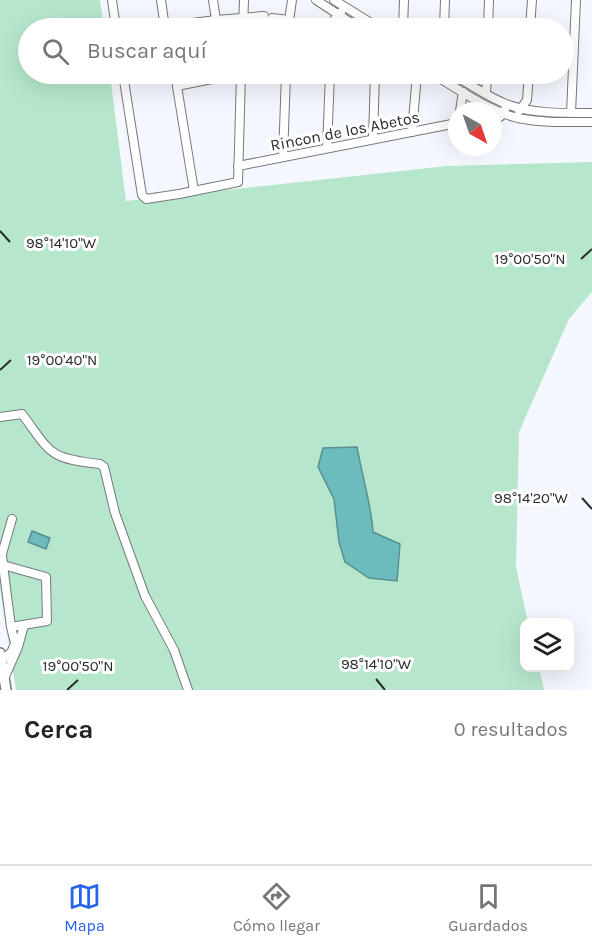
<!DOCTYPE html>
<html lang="es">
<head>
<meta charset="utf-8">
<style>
  body { margin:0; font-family:Karla,sans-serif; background:#f2f2f2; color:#222 }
  .controls { position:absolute; right:18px; bottom:18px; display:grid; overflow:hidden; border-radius:12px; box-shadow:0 6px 24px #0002 }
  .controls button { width:54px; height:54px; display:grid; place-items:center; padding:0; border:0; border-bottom:2px solid #e0e0e0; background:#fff; color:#222; font:30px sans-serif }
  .compass { position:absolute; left:448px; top:102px; width:54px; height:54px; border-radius:50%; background:#fff; box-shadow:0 6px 24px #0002; rotate:140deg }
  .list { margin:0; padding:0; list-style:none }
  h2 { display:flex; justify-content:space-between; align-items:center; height:78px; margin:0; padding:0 24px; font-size:26px }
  h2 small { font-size:20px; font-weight:400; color:#767676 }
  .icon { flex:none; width:33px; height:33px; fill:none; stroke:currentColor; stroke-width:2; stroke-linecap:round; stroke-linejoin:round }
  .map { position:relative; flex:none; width:592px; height:690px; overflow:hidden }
  .search { position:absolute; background:#fff; box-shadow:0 6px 24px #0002; left:18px; right:18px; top:18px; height:66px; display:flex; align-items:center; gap:15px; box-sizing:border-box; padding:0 21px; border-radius:33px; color:#767676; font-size:22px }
  .sheet { height:174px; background:#fff }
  nav { display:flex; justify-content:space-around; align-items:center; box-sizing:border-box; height:84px; border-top:2px solid #e0e0e0; background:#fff; font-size:16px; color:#767676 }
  nav a { display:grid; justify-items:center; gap:3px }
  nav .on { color:#2563eb }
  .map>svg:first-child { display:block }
  .green { fill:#b6e7cc }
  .water { fill:#6cbbbd; stroke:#589092; stroke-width:1.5 }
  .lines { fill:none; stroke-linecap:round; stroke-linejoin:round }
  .minor-casing { stroke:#75797d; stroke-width:10 }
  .major-casing { stroke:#75797d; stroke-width:12 }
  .minor { stroke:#fff; stroke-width:8 }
  .major { stroke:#fff; stroke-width:9 }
  .ticks { fill:none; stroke:#292a2c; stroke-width:2 }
  .labels { text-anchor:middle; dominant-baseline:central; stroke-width:6; stroke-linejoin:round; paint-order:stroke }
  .street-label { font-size:16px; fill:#292a2c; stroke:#fff }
  .ticks-label { font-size:15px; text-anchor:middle; fill:#292a2c; stroke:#fff; stroke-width:6; stroke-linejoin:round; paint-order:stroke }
</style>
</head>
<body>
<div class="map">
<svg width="592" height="690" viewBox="0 0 592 690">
  <rect width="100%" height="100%" fill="#f4f8fe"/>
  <path class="green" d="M0,0H100L104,28H28V74H110L126,201L447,166L592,162V292L569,319L519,432L516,567L528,622H524V668H539L544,690H16L0,588Z"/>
  <g class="water">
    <path d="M357,447C362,476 371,503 373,532L400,544L397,581L369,578L345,562L339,542L334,499L318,467L323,448Z"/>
    <path d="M32,531L50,538L46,549L28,542Z"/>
  </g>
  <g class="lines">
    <g class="minor-casing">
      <g id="minor">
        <path d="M112,0L116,28"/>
        <path d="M161,0L165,28"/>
        <path d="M213,0L216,20"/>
        <path d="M316,0L359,28"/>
        <path d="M334,0L379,28"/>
        <path d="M272,18L289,20"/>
        <path d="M153,28L216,20L264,16"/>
        <path d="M243,28L244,0"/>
        <path d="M288,28L292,0"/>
        <path d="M332,28L334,20L341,12"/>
        <path d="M403,28L404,0"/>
        <path d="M444,28L445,0"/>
        <path d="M488,28L489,0"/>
        <path d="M530,28L532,0"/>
        <path d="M123,74L142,195L146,199L179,194L238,182L241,74"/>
        <path d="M175,74L194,191"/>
        <path d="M432,74C459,89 488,111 518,118C542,123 568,122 592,122"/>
        <path d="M452,74C470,84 489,98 509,105C534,114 566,113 592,113"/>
        <path d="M177,86L237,74"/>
        <path d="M486,93L487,74"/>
        <path d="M460,111L463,92"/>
        <path d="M519,111L527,100L529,74"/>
        <path d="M571,113L576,0"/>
        <path d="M493,118L500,117L505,109"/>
        <path d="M412,132L417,74"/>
        <path d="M373,138L375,74"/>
        <path d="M327,148L330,74"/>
        <path d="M283,157L286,74"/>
        <path d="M238,166L457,123"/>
        <path d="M0,417L22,414C52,454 47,458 100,464L104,467L115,513L145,596L174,650L188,690"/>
        <path d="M3,565L2,554L12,519"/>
        <path d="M0,663L12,651L15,643L11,627L3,565L46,577L47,621L11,627"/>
        <path d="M4,679L18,647L24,625"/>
      </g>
    </g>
    <g class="major-casing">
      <path id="major" d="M0,653L6,690"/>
    </g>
    <use href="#minor" class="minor"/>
    <use href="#major" class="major"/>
  </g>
  <path class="ticks" d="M0,231L10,242M581,259L592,249M0,370L11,360M582,498L592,509M376,679L385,690M67,690L78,680"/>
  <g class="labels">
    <g class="street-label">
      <text transform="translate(345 131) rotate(-11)">Rincon de los Abetos</text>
    </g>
  </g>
  <g class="ticks-label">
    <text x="61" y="248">98°14'10"W</text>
    <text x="530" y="264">19°00'50"N</text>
    <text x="62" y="365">19°00'40"N</text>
    <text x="531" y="503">98°14'20"W</text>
    <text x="376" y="669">98°14'10"W</text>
    <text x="78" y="671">19°00'50"N</text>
  </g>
</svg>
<div class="controls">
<button><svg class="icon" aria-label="layers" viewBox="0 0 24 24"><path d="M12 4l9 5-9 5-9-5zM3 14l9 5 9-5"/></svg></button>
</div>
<svg class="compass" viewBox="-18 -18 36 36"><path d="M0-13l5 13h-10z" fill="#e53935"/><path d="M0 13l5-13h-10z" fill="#767676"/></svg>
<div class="search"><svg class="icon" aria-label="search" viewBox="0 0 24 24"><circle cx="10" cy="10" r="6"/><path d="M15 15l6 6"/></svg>Buscar aquí</div>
</div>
<section class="sheet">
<h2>Cerca<small>0 resultados</small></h2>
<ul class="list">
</ul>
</section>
<nav>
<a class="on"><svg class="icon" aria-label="map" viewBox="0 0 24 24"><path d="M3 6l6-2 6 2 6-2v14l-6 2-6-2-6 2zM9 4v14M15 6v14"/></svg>Mapa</a>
<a><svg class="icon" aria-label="directions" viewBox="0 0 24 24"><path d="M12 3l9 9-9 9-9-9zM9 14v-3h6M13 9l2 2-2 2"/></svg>Cómo llegar</a>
<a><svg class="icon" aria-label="saved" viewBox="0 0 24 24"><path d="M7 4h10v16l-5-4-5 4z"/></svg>Guardados</a>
</nav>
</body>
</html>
